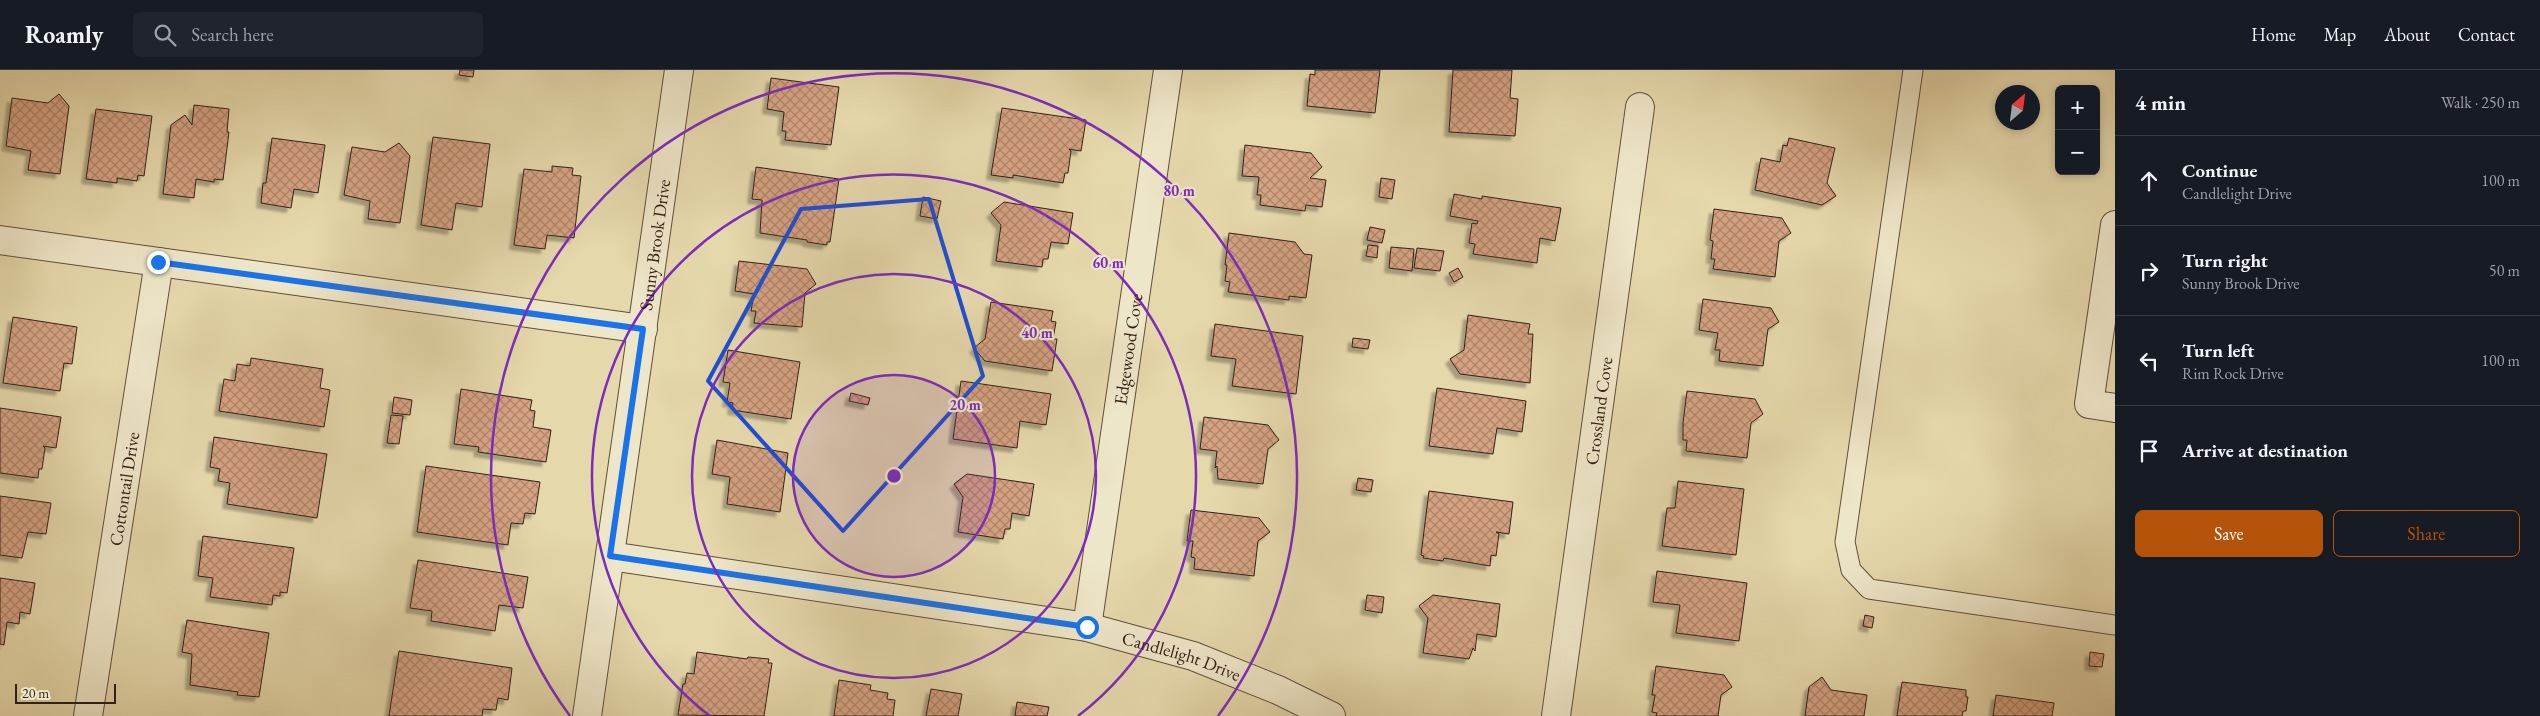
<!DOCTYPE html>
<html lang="en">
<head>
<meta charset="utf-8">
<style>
  body { margin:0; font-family:"EB Garamond",serif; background:#20242c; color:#f1f3f6 }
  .controls { position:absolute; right:15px; top:15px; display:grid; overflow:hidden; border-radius:8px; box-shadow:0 2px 8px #0003 }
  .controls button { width:45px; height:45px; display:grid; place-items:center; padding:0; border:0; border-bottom:1px solid #363941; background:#171b24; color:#f1f3f6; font:25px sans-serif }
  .compass { position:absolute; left:1995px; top:15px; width:45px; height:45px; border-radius:50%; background:#171b24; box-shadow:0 2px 8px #0003; rotate:28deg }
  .scale { position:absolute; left:15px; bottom:12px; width:101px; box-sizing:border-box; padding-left:5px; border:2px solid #332017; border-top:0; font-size:14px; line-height:18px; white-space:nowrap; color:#332017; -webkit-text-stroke:4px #eee6c8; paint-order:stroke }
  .stop { position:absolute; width:15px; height:15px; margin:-11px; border:4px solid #1a73e8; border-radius:50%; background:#fff }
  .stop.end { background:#1a73e8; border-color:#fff; box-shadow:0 1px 5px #0008 }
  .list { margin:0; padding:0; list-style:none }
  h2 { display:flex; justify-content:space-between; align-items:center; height:65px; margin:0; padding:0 20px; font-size:21px }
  h2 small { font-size:16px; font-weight:400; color:#9ea1a6 }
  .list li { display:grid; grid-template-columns:32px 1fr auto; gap:15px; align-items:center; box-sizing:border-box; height:90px; padding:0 20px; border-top:1px solid #363941 }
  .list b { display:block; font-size:19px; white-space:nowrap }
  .list p { margin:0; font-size:16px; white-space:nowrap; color:#9ea1a6 }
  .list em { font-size:16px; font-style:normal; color:#9ea1a6 }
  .actions { display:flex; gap:10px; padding:15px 20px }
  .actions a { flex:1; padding:11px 0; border:1px solid #b45309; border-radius:8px; text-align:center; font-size:18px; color:#b45309 }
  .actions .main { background:#b45309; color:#fff }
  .icon { flex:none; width:28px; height:28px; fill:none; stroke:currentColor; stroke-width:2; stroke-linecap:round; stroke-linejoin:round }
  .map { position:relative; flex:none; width:2115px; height:646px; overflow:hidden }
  header { display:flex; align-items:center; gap:30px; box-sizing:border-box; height:70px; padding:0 25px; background:#171b24; border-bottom:1px solid #363941 }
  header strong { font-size:24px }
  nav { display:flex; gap:28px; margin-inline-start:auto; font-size:18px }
  .search { width:350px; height:45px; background:#20242c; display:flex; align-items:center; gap:12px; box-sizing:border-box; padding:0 18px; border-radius:8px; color:#9ea1a6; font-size:19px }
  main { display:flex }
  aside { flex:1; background:#171b24 }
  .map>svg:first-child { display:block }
  .building { fill:url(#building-cross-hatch); stroke:#332017; filter:url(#shadow) }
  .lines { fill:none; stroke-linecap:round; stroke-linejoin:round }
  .service-casing { stroke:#604e3c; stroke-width:21 }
  .minor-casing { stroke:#604e3c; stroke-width:30 }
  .service { stroke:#eee6c8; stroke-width:19 }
  .minor { stroke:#eee6c8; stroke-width:28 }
  .route { stroke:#1a73e8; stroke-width:6 }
  .marked { fill:none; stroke:#1d4ed8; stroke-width:4; stroke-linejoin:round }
  .ring { fill:none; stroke:#7b2cbf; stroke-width:2.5 }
  .labels { text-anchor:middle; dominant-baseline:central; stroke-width:4.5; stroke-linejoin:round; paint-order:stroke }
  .street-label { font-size:18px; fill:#332017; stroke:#eee6c8 }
  .centre { fill:#7b2cbf; stroke:#eee6c8; stroke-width:2.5 }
  .ring-label { font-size:15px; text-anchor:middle; font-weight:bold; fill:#7b2cbf; stroke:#eee6c8; stroke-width:4.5; stroke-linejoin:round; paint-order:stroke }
</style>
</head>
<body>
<header>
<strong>Roamly</strong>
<div class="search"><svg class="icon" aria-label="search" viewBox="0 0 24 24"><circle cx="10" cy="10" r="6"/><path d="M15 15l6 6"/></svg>Search here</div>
<nav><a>Home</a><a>Map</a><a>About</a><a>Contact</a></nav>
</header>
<main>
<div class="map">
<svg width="2115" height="646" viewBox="0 0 2115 646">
  <defs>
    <pattern id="building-cross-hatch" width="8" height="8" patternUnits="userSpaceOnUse" patternTransform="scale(1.25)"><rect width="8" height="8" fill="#d5a282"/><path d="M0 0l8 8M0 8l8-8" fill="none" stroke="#ad8469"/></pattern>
    <filter id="shadow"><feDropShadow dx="-4.5" dy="4.5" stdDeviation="1" flood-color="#0004"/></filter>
  </defs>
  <rect width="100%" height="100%" fill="#e5d8ab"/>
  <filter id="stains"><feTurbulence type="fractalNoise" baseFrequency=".004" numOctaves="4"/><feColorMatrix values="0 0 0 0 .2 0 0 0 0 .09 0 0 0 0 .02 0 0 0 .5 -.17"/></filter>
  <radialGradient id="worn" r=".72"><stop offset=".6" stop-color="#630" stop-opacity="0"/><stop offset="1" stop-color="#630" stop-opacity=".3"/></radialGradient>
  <g class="building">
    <path d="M460,0H474L473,7L459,5Z"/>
    <path d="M1315,0H1380L1375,43L1307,36L1310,4L1315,5Z"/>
    <path d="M1453,0H1512L1510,28L1518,29L1515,66L1449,62Z"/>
    <path d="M771,8L839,17L831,75L785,70L786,61H782L784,42L767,39Z"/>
    <path d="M59,24L69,36L60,104L28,100L31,81L6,76L12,28L48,33Z"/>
    <path d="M194,35L229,39L227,62H229L223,110L214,109V112L196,109L194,128L163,124L171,55L185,45L192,55Z"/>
    <path d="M1002,38L1086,50L1081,81L1069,79L1071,81L1068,103H1065L1063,113L1013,105V108L991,105Z"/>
    <path d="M96,39L152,46L144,106L138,105L137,111L117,108V113L86,109Z"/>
    <path d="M433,67L490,74L482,137L456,133L452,160L421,155Z"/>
    <path d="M272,68L325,75L318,123L294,119L291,138L261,133L263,113H266Z"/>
    <path d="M1789,68L1835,78L1827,113L1836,126L1822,135L1755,120L1761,88L1780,92L1783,75L1787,76Z"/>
    <path d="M399,73L410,86L400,153L368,149L370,131L344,125L352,77L385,82Z"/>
    <path d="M1245,75L1311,83L1322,97L1310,108L1326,110L1322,137L1306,135L1305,141L1260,135L1261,125H1257L1259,107L1242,106Z"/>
    <path d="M552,96L573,98L572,105L581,106L574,168L547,165L545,179L514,175L524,99L552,102Z"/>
    <path d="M756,97L839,109L830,172H827V175L807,172V170L760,163L762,130L752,129Z"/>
    <path d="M1381,108L1395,110L1392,129L1379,127Z"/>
    <path d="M1454,124L1482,129V126L1561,138L1555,171L1540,168L1537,193L1473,184L1475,174L1469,173L1472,153L1477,154L1478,151L1450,146Z"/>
    <path d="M923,127L941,131L937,149L920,146Z"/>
    <path d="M1004,132L1073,143L1068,174L1051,172L1048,189H1043L1042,197L996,191L1001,155L991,143Z"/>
    <path d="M1714,139L1782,148L1791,163L1779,171L1775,207L1713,199L1715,189H1711L1713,171L1710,170Z"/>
    <path d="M1370,157L1385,160L1382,173L1367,170Z"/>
    <path d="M1229,163L1295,172L1304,184L1312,185L1306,228L1289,226V230L1228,222L1230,212L1225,211L1227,195H1225Z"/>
    <path d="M1368,175L1378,176L1377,188L1366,186Z"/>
    <path d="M1391,177L1414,179L1412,201L1389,198Z"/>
    <path d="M1417,178L1444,181L1440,201L1414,198Z"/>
    <path d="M739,191L807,199L816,214L805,223L802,257L754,253L756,241H751L754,224L735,221Z"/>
    <path d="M1458,198L1463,207L1454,212L1449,203Z"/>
    <path d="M1703,229L1771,238L1779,252L1768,259L1763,296L1719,291L1720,280H1715L1718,263L1699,260Z"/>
    <path d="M991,232L1053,241L1051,251L1056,252L1053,269H1057L1052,301L985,291L974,278L985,269Z"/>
    <path d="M1468,245L1530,254L1528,264H1533L1530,313L1460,304L1450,289L1464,280Z"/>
    <path d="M13,247L77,257L72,294L64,293L60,321L3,313Z"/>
    <path d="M1215,254L1303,266L1296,324L1232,316L1236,289L1211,286Z"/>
    <path d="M1353,268L1370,270L1368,279L1352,277Z"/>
    <path d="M728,280L800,292L791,349L732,340L733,333L727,332L730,313L723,312Z"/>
    <path d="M251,288L323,299L320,318L330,320L324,357L219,341L224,309L235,311L237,294L250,296Z"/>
    <path d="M961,311L1051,324L1046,355L1020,351L1017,378L953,369Z"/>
    <path d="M1437,318L1526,331L1522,362L1497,358L1493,384L1429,376Z"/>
    <path d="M461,319L532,330L530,340L535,341L533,357L551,360L546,392L478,382L479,377L454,374Z"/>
    <path d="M1687,321L1755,329L1763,344L1751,353L1747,388L1686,381L1687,370H1683V353Z"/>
    <path d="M851,323L870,328L868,335L849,331Z"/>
    <path d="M394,327L412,330L410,345L392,343Z"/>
    <path d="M0,338L61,347L56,378L43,376L45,378L42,399H39L38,408L0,403Z"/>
    <path d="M391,345L403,346L399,374L387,373Z"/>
    <path d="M1204,347L1268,355L1279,370L1268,379L1263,414L1218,409L1217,396L1215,398L1217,381L1200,379Z"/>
    <path d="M214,367L327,384L317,448L227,434L230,413L218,411L220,399L210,397Z"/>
    <path d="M717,370L788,383L780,442L727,434L730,407L712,404Z"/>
    <path d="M426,396L540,412L535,444L525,443L523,454L511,453L508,475L417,462Z"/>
    <path d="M967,404L1034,414L1029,446L1012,443L1010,459H1005L1003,469L958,462L963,427L954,414Z"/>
    <path d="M1358,408L1373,410L1371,422L1356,420Z"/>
    <path d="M1678,411L1744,419L1736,485L1662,476L1667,438H1675Z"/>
    <path d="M1429,421L1513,432L1509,464L1496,462L1499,464L1496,486L1491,485L1490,496L1444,488L1443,491L1423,488L1424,486L1421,485Z"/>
    <path d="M0,426L51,433L46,464L28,462L22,488L0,485Z"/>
    <path d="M1191,440L1259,448L1270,462L1258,471L1254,506L1194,499L1195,488L1191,487L1193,471H1187Z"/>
    <path d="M203,466L294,478L287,523L280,522V526L273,525L272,535L210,527L213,508L198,506Z"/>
    <path d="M418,490L528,507L523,538L499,535L495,561L431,551L432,541L410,538Z"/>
    <path d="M1657,501L1747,513L1739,571L1676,563L1680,535L1653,532Z"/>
    <path d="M0,508L35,513L30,544L20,542L19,554L7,552L4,575L0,574Z"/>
    <path d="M1367,525L1384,527L1382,543L1365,540Z"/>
    <path d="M1433,525L1500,534L1496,567L1477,564L1475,581L1473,578L1469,589L1423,583L1428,548L1419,536Z"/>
    <path d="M1865,545L1874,547L1872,558L1863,556Z"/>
    <path d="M187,550L269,563L259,627L237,625L238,622L190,615L192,584L182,582Z"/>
    <path d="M399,581L512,598L508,630L498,628L496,640L483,639L482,646H389Z"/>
    <path d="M697,582L747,589L748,587L769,589L768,593H772L764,646L678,645L683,614H685L687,603L694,604Z"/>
    <path d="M2090,582L2104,584L2102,597L2089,596Z"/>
    <path d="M1656,596L1724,605L1732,617L1721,625L1718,646H1656L1657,643L1652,642L1655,625H1652Z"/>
    <path d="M1822,607L1831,620L1867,625L1864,646H1805L1809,617Z"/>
    <path d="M839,610L871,615L870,620L888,623L887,629L895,630L893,646H834Z"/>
    <path d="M1902,612L1966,620V627H1968L1966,641H1963L1962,646H1897Z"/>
    <path d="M931,619L962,624L958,646H926Z"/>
    <path d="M1996,625L2054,633L2052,646H1993Z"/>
    <path d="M1017,632L1049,637L1047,646H1015Z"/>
  </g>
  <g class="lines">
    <g class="service-casing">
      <path id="service" d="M1913,0L1845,472L1851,500L1869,519L2115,555"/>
    </g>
    <g class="minor-casing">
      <g id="minor">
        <path d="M2115,155L2089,334L2115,338"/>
        <path d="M0,170L643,259"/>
        <path id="s1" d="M610,486L1087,557L1193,586L1278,620L1331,646"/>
        <path id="s2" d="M1087,557L1168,0"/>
        <path id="s3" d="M88,646L159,192"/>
        <path id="s4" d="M587,646L679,0"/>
        <path id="s5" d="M1556,646L1640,37"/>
      </g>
    </g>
    <use href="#service" class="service"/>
    <use href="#minor" class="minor"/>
  </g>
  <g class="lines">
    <path class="route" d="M158,192L643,259L610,486L1087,557"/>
  </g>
  <path class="marked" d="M929,129L983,306L843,461L708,311L801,139Z"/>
  <circle cx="894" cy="406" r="101" fill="#7b2cbf" fill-opacity=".12"/>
  <g class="ring">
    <circle cx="894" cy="406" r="101"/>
    <circle cx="894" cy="406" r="202"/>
    <path d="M710 646A302 302 0 1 1 1078 646"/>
    <path d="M570 646A403 403 0 1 1 1218 646"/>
  </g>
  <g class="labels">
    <g class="street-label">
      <text stroke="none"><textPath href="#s4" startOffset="476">Sunny Brook Drive</textPath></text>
      <text stroke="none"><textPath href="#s2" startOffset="281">Edgewood Cove</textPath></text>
      <text stroke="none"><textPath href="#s5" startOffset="308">Crossland Cove</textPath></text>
      <text stroke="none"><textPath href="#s3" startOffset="230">Cottontail Drive</textPath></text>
      <text stroke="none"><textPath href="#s1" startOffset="581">Candlelight Drive</textPath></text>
    </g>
  </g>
  <circle cx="894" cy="406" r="8" class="centre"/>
  <g class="ring-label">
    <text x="1179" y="126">80 m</text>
    <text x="1108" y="198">60 m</text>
    <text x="1037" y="268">40 m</text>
    <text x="965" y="340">20 m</text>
  </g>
  <rect width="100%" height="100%" filter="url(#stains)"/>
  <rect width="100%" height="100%" fill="url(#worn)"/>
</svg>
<div class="controls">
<button>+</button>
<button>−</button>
</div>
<svg class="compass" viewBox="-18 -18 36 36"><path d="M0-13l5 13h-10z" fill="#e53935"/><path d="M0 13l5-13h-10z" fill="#9ea1a6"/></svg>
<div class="scale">20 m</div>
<div class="stop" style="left:1087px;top:557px"></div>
<div class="stop end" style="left:158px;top:192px"></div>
</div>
<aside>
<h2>4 min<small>Walk · 250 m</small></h2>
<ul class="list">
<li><svg class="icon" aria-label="ahead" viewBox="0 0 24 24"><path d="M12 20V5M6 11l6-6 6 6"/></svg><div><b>Continue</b><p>Candlelight Drive</p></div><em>100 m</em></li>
<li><svg class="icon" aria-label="right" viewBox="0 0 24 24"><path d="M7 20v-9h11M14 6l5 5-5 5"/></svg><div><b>Turn right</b><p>Sunny Brook Drive</p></div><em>50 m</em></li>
<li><svg class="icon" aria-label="left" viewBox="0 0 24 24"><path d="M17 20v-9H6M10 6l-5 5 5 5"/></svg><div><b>Turn left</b><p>Rim Rock Drive</p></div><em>100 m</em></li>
<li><svg class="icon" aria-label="arrive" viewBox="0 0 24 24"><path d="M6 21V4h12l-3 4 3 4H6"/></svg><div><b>Arrive at destination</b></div></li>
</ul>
<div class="actions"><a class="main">Save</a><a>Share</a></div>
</aside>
</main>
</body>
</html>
